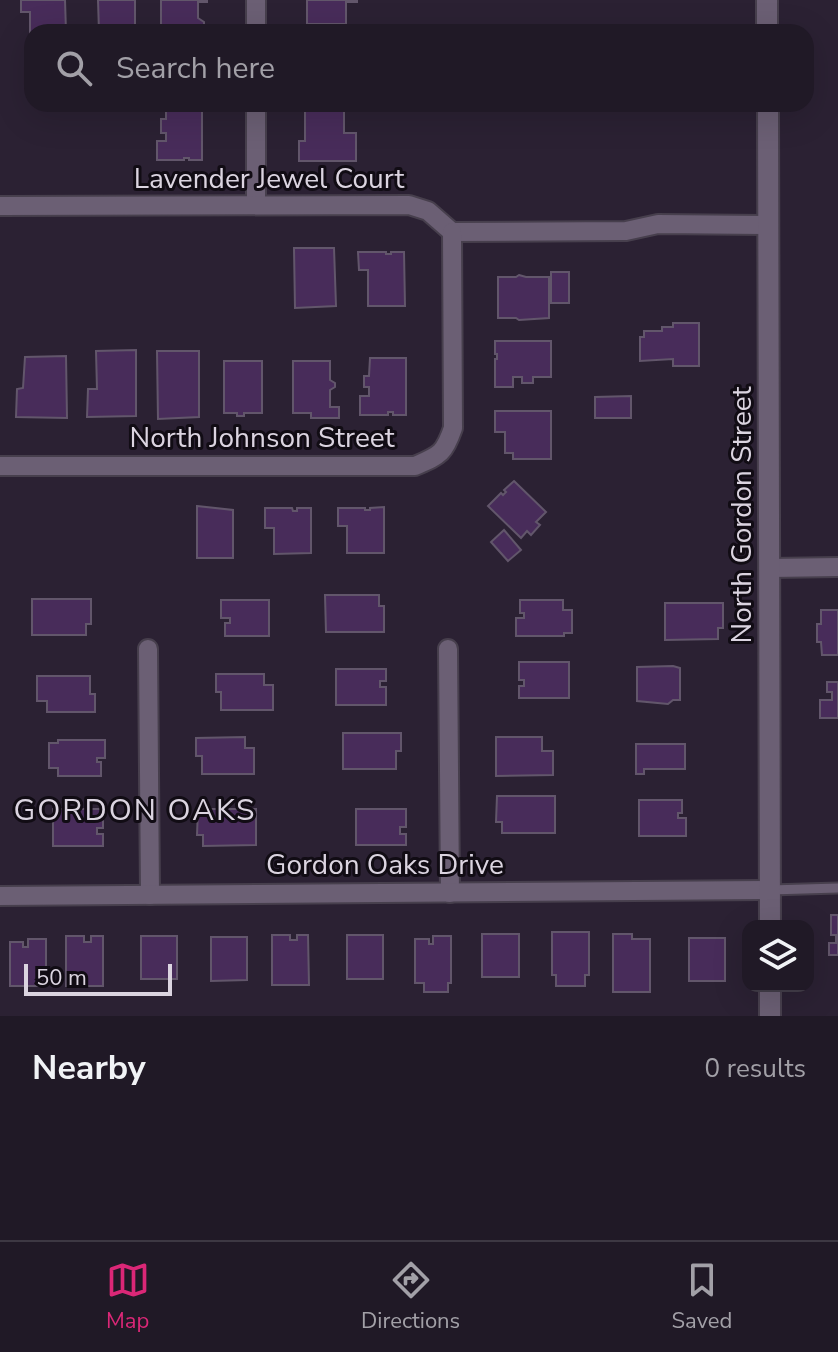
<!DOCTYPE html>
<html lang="en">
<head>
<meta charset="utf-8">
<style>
  body { margin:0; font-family:"Nunito Sans",sans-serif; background:#2d2632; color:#f1f3f6 }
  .controls { position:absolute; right:24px; bottom:24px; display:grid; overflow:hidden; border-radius:16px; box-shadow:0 8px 32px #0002 }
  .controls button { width:72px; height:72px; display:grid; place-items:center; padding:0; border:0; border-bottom:2px solid #3d3843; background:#201926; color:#f1f3f6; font:40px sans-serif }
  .scale { position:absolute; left:24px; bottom:20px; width:148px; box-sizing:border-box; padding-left:8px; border:4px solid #dbd4e0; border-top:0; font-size:22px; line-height:28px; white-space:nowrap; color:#dbd4e0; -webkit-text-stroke:6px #110c14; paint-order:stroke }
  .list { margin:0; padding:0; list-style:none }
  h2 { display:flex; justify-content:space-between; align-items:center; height:104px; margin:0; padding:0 32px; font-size:34px }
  h2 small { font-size:26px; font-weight:400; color:#a2a0a7 }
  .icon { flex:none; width:44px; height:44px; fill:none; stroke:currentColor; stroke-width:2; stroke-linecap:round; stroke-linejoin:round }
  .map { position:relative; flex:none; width:838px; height:1016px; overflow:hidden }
  .search { position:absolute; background:#201926; box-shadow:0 8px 32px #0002; left:24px; right:24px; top:24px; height:88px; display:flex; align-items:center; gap:20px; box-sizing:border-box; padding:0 28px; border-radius:24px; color:#a2a0a7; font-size:30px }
  .sheet { height:224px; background:#201926 }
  nav { display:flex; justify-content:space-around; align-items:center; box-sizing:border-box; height:112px; border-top:2px solid #3d3843; background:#201926; font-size:22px; color:#a2a0a7 }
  nav a { display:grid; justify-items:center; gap:4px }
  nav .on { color:#db2777 }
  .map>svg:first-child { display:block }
  .building { fill:#482c5a; stroke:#62566b; stroke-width:2 }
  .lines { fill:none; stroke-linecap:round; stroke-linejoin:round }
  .service-casing { stroke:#473f4d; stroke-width:13 }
  .minor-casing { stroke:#473f4d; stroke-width:22 }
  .tertiary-casing { stroke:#473f4d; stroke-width:24 }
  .service { stroke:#6b5f74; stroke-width:9 }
  .minor { stroke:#6b5f74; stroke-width:18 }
  .tertiary { stroke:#6b5f74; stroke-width:20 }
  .labels { text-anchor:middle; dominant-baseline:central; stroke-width:6; stroke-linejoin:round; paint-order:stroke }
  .street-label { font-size:28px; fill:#dbd4e0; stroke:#110c14 }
  .neighbourhood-label { font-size:30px; letter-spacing:2px; fill:#dbd4e0; stroke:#110c14 }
</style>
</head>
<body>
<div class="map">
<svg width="838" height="1016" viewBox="0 0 838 1016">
  <rect width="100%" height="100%" fill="#2b2133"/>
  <g class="building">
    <path d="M21,0H65L66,32H32V49H30V12H21Z"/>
    <path d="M98,0H135V32H99Z"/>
    <path d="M161,0H207V2H198V18L204,22V26L198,32H161Z"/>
    <path d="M307,0H357V2H346V24H307Z"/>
    <path d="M166,104H202V160H189V158H184V160H157V141H166V133H161V119H166Z"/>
    <path d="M305,111H344V133H356V161H299V141H305Z"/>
    <path d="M294,248H334L336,306L295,308Z"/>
    <path d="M358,252H386V254H391V252H404L405,306H368V270H359Z"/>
    <rect x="551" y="272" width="18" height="31"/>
    <path d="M519,275L526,277H549V318L519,320L516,318H498V277H516Z"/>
    <path d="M673,323H699V366H673V359L640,361V337H644V331H662V327H673Z"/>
    <path d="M495,341H551V377H533V383H522V377H513V387H495V359H497V354H495Z"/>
    <path d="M136,350V416L87,417L88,389H97L96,351Z"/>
    <path d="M157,351H199V417L158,419Z"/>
    <path d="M66,356L67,418L16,417L17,389L23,388L25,357Z"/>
    <path d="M370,358H406V415H393V412H388V415H360V396H369V387H364V376H369Z"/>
    <path d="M224,361H262V413H244V416H237V413H224Z"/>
    <path d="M293,361H330V380L335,383V387L330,390V407H339V418H311V413H293Z"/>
    <path d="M631,396V418H595V397Z"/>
    <path d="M495,411H551V459H513V453H505V432H495Z"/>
    <path d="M514,481L546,512L536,522L540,525L531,535L527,531L521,538L488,506L501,493L503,495L506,492L504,490Z"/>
    <path d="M197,506L233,510V558H197Z"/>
    <path d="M384,507V553H347V526H338V508H365V510H370V508Z"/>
    <path d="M265,508H292L293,511H297V508H311V553L274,554V528H265Z"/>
    <path d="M504,530L521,550L508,561L491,542Z"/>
    <path d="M325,595H379V606H384V632H326Z"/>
    <path d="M32,599H91V624H86V635H32Z"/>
    <path d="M221,600H269V636H225V623H230V618H221Z"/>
    <path d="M520,600H563V610H572V633H564V636H516V618H524V613H520Z"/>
    <path d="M665,603H723V628H718V639L665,640Z"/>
    <path d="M821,610H838V655H822L821,642H817V624H821Z"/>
    <path d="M519,662H569V698H519V686H524V680H519Z"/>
    <path d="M673,666L680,668V700H673L668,704L637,701V667Z"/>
    <path d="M336,669H386V681H380V687H386V705H336Z"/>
    <path d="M216,674H264V685H273V710H221V692H216Z"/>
    <path d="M37,676H90V694H95V712H47V701H37Z"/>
    <path d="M827,682H838V718H820V700H832V692H827Z"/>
    <path d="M343,733H401V751H396V769H343Z"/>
    <path d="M245,737V748H254V774H202V756H196V738Z"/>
    <path d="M496,737H542V751H553V775L496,776Z"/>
    <path d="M58,740H105V758H97V762H101V776H58V768H49V743H58Z"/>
    <path d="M636,744H685V769H644V774H636Z"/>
    <path d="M497,796H555V833H502V822H496Z"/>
    <path d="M639,800H682V813H678V818H686V836H639Z"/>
    <path d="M53,809H103V828H97V834H103V846H53Z"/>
    <path d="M198,809H256V845L203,846V835H197Z"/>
    <path d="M356,809H406V827H400V834H406V845H356Z"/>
    <path d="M831,915H838V955H829V943H836V935H831Z"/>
    <path d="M552,932H589V975H585V986H556V975H552Z"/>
    <rect x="482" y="934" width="37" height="43"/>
    <path d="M613,934H632V939H650V992H613Z"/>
    <path d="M272,935H290V940H297V935H308L309,985H272Z"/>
    <rect x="347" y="935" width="36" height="44"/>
    <path d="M66,936H84V942H91V936H103V986H66Z"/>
    <rect x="141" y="936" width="36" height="43"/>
    <path d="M433,936H451V983H448V992H424V983H415V939H429V944H433Z"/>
    <path d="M211,937H247V980L211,981Z"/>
    <rect x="689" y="938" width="36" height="43"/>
    <path d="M28,939H46V986H10V942H23V947H28Z"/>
  </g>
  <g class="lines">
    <g class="service-casing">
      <path id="service" d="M770,890L838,888"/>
    </g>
    <g class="minor-casing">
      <g id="minor">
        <path d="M256,0V32"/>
        <path d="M256,104V205"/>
        <path d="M0,206L409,205L428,211L452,232L626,231L658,224L769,225"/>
        <path d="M0,466H415C440,455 444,454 453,428L452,232"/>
        <path d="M771,568L838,567"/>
        <path d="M148,649L150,895"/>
        <path d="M448,649L450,893"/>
        <path d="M0,896L770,890"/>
      </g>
    </g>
    <g class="tertiary-casing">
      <g id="tertiary">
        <path d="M767,0V32"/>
        <path d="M768,104L770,926"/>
        <path d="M770,1016V986"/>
      </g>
    </g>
    <use href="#service" class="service"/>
    <use href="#minor" class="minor"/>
    <use href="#tertiary" class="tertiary"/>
  </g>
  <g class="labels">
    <g class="street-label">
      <text x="269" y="179">Lavender Jewel Court</text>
      <text x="262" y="438">North Johnson Street</text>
      <text transform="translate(742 515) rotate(-90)">North Gordon Street</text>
      <text x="385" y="865">Gordon Oaks Drive</text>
    </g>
    <g class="neighbourhood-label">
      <text x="135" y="810">GORDON OAKS</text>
    </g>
  </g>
</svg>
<div class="controls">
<button><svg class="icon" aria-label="layers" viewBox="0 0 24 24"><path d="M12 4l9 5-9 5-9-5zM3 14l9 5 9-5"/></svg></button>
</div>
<div class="scale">50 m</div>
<div class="search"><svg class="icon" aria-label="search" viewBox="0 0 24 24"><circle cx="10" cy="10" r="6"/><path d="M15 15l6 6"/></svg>Search here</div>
</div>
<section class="sheet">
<h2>Nearby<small>0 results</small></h2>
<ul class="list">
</ul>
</section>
<nav>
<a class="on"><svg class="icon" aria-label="map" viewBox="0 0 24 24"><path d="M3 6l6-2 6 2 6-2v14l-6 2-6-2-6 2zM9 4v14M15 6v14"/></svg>Map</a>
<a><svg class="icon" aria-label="directions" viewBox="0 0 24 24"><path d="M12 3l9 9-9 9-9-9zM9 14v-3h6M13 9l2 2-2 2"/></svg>Directions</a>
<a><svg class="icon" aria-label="saved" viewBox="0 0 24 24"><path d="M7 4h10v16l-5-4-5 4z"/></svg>Saved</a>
</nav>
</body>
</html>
